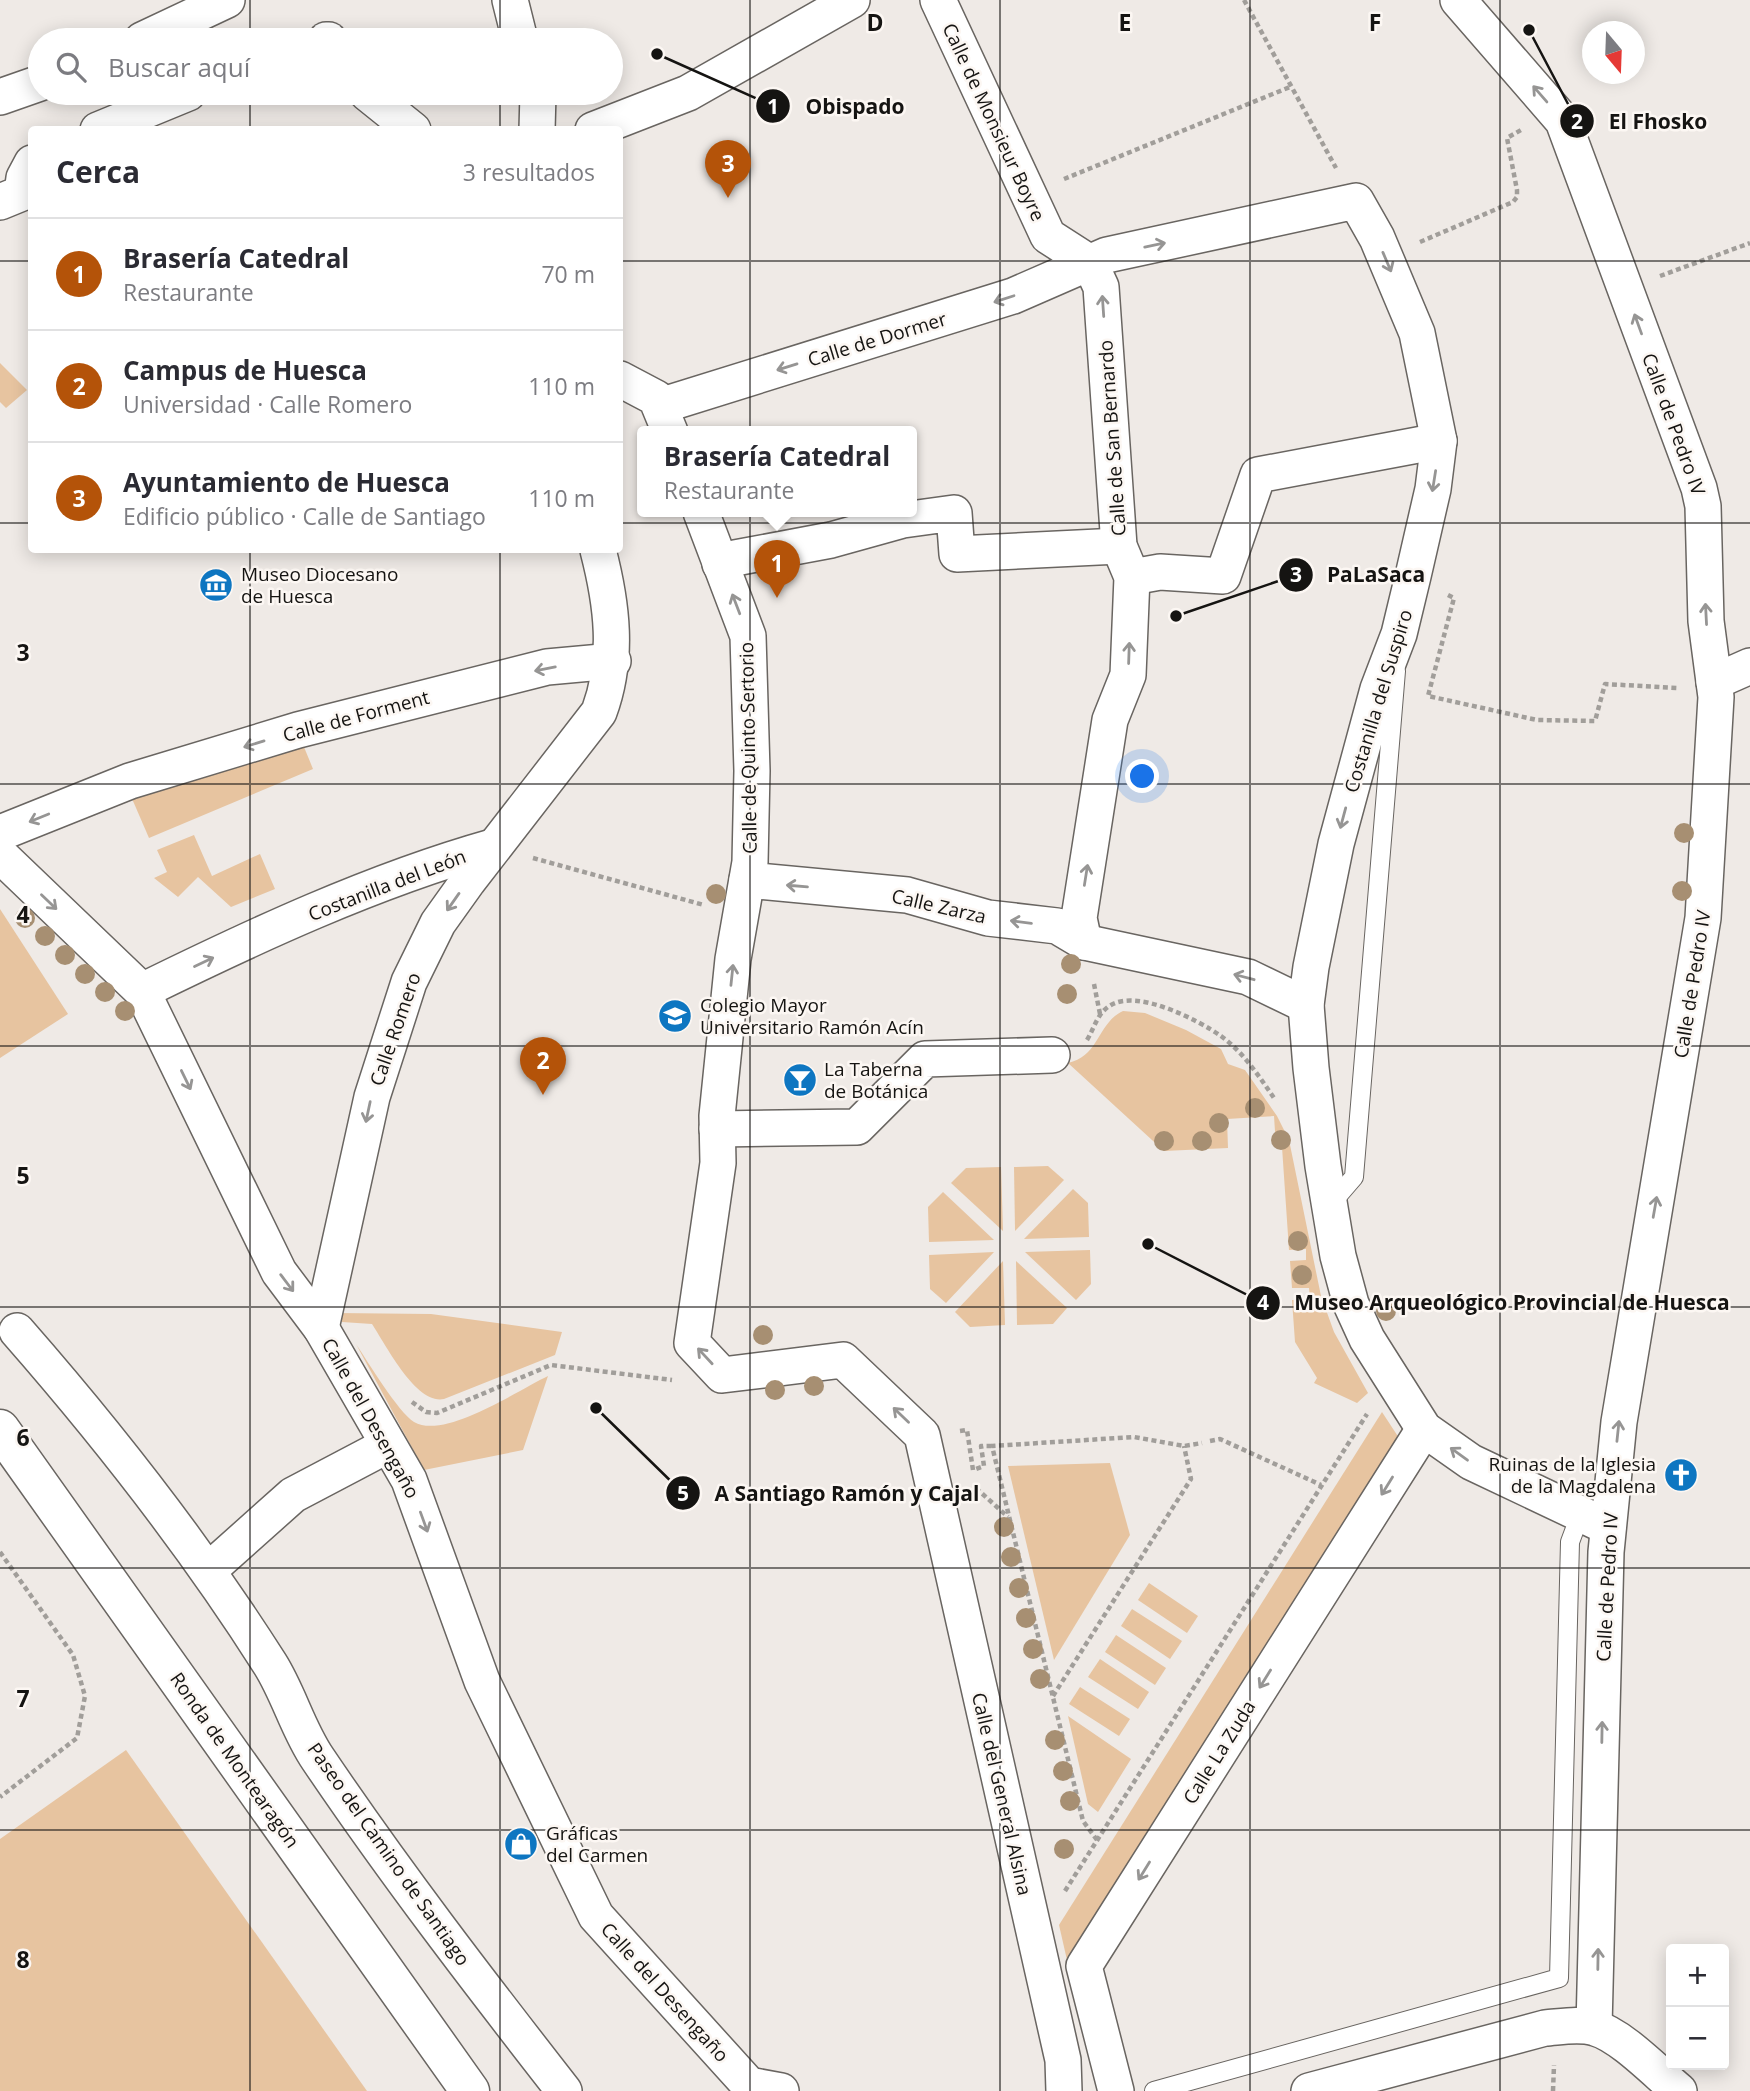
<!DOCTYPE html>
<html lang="es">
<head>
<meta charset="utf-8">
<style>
  body { margin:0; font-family:"Open Sans",sans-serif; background:#f2f2f3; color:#2b2b33 }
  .controls { position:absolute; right:21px; bottom:21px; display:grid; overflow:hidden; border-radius:7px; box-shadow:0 4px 18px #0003 }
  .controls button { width:63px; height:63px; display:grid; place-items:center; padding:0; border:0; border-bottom:2px solid #e1e1e2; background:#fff; color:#2b2b33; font:35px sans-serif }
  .compass { position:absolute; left:1582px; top:21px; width:63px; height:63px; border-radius:50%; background:#fff; box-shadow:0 4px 18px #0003; rotate:161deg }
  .you { position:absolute; left:1143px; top:777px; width:24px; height:24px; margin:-18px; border:5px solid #fff; border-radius:50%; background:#1a73e8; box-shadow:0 0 0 10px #1a73e833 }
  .badge { display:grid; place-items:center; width:46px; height:46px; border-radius:50%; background:#b45309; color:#fff; font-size:23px; font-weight:700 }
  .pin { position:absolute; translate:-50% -58px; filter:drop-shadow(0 2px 4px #0008) }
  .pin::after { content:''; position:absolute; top:37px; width:24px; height:21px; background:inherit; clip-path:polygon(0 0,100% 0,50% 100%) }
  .popup { position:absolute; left:637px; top:426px; width:280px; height:91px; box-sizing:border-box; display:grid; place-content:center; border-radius:7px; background:#fff; filter:drop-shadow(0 2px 5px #0005); font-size:23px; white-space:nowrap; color:#7c7c81 }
  .popup b { font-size:26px; color:#2b2b33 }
  .popup::after { content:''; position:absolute; left:50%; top:100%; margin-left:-14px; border:14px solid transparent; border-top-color:#fff }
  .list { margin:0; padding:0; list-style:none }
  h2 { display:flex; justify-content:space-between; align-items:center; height:91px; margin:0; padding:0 28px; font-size:30px }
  h2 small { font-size:23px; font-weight:400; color:#7c7c81 }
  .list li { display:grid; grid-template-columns:46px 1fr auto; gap:21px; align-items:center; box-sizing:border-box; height:112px; padding:0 28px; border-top:2px solid #e1e1e2 }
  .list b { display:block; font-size:26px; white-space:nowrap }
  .list p { margin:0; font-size:23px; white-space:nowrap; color:#7c7c81 }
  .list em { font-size:23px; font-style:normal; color:#7c7c81 }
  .icon { flex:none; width:38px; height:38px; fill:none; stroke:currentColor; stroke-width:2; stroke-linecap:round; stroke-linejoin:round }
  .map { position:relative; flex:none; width:1750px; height:2091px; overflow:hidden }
  .search { position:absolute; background:#fff; box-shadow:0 4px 18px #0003; left:28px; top:28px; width:595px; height:77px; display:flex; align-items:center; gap:18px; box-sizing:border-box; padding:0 24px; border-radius:38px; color:#7c7c81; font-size:26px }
  .panel { position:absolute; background:#fff; box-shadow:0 4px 18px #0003; left:28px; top:126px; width:595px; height:427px; border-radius:7px }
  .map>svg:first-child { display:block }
  .green { fill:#e7c4a0 }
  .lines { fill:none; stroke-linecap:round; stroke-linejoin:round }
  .lane-casing { stroke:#696561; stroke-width:20 }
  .street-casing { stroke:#696561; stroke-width:38 }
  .primary-casing { stroke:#696561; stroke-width:41 }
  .path { stroke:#a19e9a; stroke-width:4.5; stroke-dasharray:5 3.5; stroke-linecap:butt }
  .lane { stroke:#fff; stroke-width:18 }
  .street { stroke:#fff; stroke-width:35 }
  .primary { stroke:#fff; stroke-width:38 }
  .tree { fill:#a78f72 }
  .oneway { stroke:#969594 }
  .grid { fill:none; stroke:#151412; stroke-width:2; stroke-opacity:0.55 }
  .labels { text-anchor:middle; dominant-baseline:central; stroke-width:5; stroke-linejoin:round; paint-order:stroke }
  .street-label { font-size:19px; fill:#151412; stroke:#fcf7f3 }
  .poi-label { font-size:19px; fill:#151412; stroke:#fcf7f3; text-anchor:start }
  .grid-label { font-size:23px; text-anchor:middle; font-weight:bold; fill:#151412; stroke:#fcf7f3; stroke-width:5; stroke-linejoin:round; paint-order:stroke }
  .leader { fill:none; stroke:#151412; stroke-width:2.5 }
  .callout-dot { fill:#151412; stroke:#fcf7f3; stroke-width:2.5 }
  .mark-label { font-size:21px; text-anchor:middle; font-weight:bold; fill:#fff }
  .callout-label { font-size:21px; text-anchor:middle; font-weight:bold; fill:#151412; stroke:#fcf7f3; stroke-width:5; stroke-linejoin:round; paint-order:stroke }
</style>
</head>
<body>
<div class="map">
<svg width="1750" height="2091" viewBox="0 0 1750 2091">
  <rect width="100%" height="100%" fill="#efeae6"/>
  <g class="green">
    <path d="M0,363L27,390L6,408L0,402Z"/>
    <path d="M304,747L313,769L149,838L130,794L195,774Z"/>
    <path d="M194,835L212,876L260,854L275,889L231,907L198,877L178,897L154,878L167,872L157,850Z"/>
    <path d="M0,909L68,1014L0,1058Z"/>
    <path d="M1123,1011L1145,1013L1186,1030L1221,1049L1228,1064L1245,1070L1277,1116L1289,1140L1321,1296L1334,1332L1368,1393L1357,1403L1314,1383L1317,1378L1295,1342L1292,1300L1310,1299L1309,1288H1292L1290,1261L1306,1260V1249L1289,1250L1282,1147H1276L1274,1116L1227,1119L1228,1148L1164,1151L1068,1063C1100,1056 1097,1023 1123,1011Z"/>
    <path d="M1048,1166L1064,1180L1015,1231L1014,1167Z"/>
    <path d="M1001,1167L1003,1231L951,1183L966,1168Z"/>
    <path d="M1073,1189L1088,1203L1089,1237L1024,1239Z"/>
    <path d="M943,1192L994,1240L929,1242L928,1207Z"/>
    <path d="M1090,1250L1091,1284L1076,1300L1025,1252Z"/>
    <path d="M994,1252L946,1303L930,1289L929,1255Z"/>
    <path d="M1003,1261L1005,1325L970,1327L955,1312Z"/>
    <path d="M1016,1261L1067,1308L1053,1324L1017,1325Z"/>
    <path d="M336,1313L431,1314L562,1332L555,1355L444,1399C416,1405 386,1345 372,1324L342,1322Z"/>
    <path d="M356,1344C368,1362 398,1412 414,1422C445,1440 518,1390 548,1376L523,1450L424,1470Z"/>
    <path d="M1382,1412L1399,1438L1067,1960L1059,1925Z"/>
    <path d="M1110,1463L1130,1535L1054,1660L1008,1466Z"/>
    <path d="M1149,1583L1198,1616L1187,1633L1138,1600Z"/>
    <path d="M1132,1609L1182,1641L1170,1659L1121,1626Z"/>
    <path d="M1116,1635L1166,1668L1155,1685L1105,1652Z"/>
    <path d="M1100,1659L1149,1692L1138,1709L1088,1677Z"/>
    <path d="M1080,1687L1130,1719L1119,1736L1069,1704Z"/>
    <path d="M1068,1716L1131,1759L1098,1812L1088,1804Z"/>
    <path d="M126,1750L367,2091H0V1839Z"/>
  </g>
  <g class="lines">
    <g class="lane-casing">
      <g id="lane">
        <path d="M1329,1206L1354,1177L1396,671"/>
        <path d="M1154,2091L1559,1978L1570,1542L1580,1515"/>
      </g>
    </g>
    <g class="street-casing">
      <g id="street">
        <path d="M510,0L520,40"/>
        <path d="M938,0L1048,236L1090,263"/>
        <path d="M1458,0L1563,121L1699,488L1703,506L1706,621L1716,697L1703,918L1619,1422L1606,1552L1594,2027"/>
        <path d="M142,40L227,0"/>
        <path d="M326,40H329"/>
        <path d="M367,93L413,130"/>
        <path d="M0,97L40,83"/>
        <path d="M98,130L188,93"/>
        <path d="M537,130L538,93"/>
        <path d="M593,130L688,93L852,0"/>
        <path d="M0,202L22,193L24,178L32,163"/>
        <path d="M620,379L656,398L670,432"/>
        <path d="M660,406L1013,296L1107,255L1356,201L1377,238L1417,333L1439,441L1433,489L1413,576L1399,634L1378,689L1336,844L1311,967L1306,1005L1311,1068L1323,1166L1338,1256L1351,1304L1367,1339L1424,1429L1471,1462L1608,1527"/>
        <path d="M701,512L748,636L752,771L750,862L733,959L717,1116L718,1163L692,1343L722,1375L843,1360L922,1435L1063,2060L1064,2091"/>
        <path d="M720,564L735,558L831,540L903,520L954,513L957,554L1119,546"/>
        <path d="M1132,577L1160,572L1223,576L1258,475L1439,441"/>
        <path d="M1714,682L1750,666"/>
        <path d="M0,833L130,781L298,730L547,667L613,661"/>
        <path d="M0,855L142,991L279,1272L321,1328L409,1480L482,1681L596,1916L749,2085L781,2091"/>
        <path d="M747,880L907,895L988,918L1057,926L1084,942L1248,977L1306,1005"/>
        <path d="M1084,942L1079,918L1110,720L1128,675L1132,577L1119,546L1101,287L1090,263"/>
        <path d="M142,991C254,936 372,881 492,847"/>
        <path d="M717,1129L857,1127L925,1059L1052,1055"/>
        <path d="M321,1328L372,1097L409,982L438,923L468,881L599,712C619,658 612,604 598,550"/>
        <path d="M17,1331C109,1436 195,1546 270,1664C289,1694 298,1730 318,1759C395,1873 479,1982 564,2091"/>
        <path d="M209,1570L293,1495L388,1445"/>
        <path d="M1116,2091L1084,1966L1424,1429"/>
        <path d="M1309,2091L1545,2028C1560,2027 1580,2023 1595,2028C1621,2035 1657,2073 1679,2091"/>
      </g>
    </g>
    <g class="primary-casing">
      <path id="primary" d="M0,1429L470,2091"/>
    </g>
    <g class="path">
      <path d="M1244,0L1336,168"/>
      <path d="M1064,179L1290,87"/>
      <path d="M1420,242L1513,202L1517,197V190L1507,138L1521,130"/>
      <path d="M1660,276L1750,243"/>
      <path d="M1448,595L1454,598L1428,696L1537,720L1595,721L1605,684L1677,688"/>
      <path d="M533,858L704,905"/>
      <path d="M1094,984L1100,1014"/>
      <path d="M1087,1040C1095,1027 1097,1013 1111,1005C1138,989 1198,1020 1221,1036C1243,1052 1259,1076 1274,1098"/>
      <path d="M412,1402L426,1412L437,1413L551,1365L672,1380"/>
      <path d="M960,1431L967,1430L973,1470L984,1466L981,1446H992"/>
      <path d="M1210,1441L1220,1439L1321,1485"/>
      <path d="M976,1488L1008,1517"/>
      <path d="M0,1552L73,1655L85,1696L77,1738L0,1797"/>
      <path d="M1053,1696L1191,1479L1184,1446"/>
      <path d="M1097,1840L1083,1821L992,1446L1134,1437L1184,1446L1202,1443"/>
      <path d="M1065,1891L1367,1414"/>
      <path d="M1553,2091L1554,2065"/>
    </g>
    <use href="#lane" class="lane"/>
    <use href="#street" class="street"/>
    <use href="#primary" class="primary"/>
  </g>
  <g class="tree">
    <circle cx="1684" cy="833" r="10"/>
    <circle cx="1682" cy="891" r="10"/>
    <circle cx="716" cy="894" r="10"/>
    <circle cx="25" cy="918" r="10"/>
    <circle cx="45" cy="936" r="10"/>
    <circle cx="65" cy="955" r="10"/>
    <circle cx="1071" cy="964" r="10"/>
    <circle cx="85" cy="974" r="10"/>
    <circle cx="105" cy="992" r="10"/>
    <circle cx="1067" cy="994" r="10"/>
    <circle cx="125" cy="1011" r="10"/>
    <circle cx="1255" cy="1108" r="10"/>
    <circle cx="1219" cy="1123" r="10"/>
    <circle cx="1281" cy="1140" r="10"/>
    <circle cx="1164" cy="1141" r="10"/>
    <circle cx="1202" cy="1141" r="10"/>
    <circle cx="1298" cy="1241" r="10"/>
    <circle cx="1302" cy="1275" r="10"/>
    <circle cx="1386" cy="1311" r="10"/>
    <circle cx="763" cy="1335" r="10"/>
    <circle cx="814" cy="1386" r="10"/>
    <circle cx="775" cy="1390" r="10"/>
    <circle cx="1004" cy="1527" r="10"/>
    <circle cx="1011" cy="1557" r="10"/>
    <circle cx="1019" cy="1588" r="10"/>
    <circle cx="1026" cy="1618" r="10"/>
    <circle cx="1033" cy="1649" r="10"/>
    <circle cx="1040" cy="1679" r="10"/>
    <circle cx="1055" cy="1740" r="10"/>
    <circle cx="1063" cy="1771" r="10"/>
    <circle cx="1070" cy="1801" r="10"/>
    <circle cx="1064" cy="1849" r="10"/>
  </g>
  <defs><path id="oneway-shaft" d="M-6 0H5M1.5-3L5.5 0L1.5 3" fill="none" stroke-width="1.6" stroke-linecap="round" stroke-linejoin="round" transform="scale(1.75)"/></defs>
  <g class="oneway">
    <use href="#oneway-shaft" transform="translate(1540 94) rotate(-131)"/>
    <use href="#oneway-shaft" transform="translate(1155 245) rotate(-12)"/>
    <use href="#oneway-shaft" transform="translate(1387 262) rotate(67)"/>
    <use href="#oneway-shaft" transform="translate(1004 299) rotate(162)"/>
    <use href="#oneway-shaft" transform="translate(1103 306) rotate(-94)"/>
    <use href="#oneway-shaft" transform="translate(1638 324) rotate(-110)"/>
    <use href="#oneway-shaft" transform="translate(787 367) rotate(163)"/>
    <use href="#oneway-shaft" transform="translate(1434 481) rotate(99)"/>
    <use href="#oneway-shaft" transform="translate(736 604) rotate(-111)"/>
    <use href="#oneway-shaft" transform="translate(1706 614) rotate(-93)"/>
    <use href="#oneway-shaft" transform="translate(1129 653) rotate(-88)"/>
    <use href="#oneway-shaft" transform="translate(545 669) rotate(169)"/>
    <use href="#oneway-shaft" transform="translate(254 744) rotate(163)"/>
    <use href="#oneway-shaft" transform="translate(39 818) rotate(158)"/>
    <use href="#oneway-shaft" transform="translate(1343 818) rotate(105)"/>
    <use href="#oneway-shaft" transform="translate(1086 875) rotate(-81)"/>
    <use href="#oneway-shaft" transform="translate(797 886) rotate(-175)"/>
    <use href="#oneway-shaft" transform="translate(49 902) rotate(44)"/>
    <use href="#oneway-shaft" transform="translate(453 902) rotate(125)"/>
    <use href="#oneway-shaft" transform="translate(1021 922) rotate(-173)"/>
    <use href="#oneway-shaft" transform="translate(204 962) rotate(-25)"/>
    <use href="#oneway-shaft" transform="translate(732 975) rotate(-84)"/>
    <use href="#oneway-shaft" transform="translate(1244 977) rotate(-165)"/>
    <use href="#oneway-shaft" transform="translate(186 1080) rotate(64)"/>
    <use href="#oneway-shaft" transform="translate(368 1112) rotate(102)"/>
    <use href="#oneway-shaft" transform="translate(1655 1207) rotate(-80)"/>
    <use href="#oneway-shaft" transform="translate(287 1283) rotate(53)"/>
    <use href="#oneway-shaft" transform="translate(705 1356) rotate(-133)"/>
    <use href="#oneway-shaft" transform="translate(901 1415) rotate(-136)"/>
    <use href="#oneway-shaft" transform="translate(1618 1431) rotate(-84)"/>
    <use href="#oneway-shaft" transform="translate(1459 1454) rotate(-144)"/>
    <use href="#oneway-shaft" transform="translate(1387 1486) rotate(122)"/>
    <use href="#oneway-shaft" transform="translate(424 1522) rotate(70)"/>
    <use href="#oneway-shaft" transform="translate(1265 1679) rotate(122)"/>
    <use href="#oneway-shaft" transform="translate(1602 1732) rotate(-89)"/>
    <use href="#oneway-shaft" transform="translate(1144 1871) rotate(122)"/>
    <use href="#oneway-shaft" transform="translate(1598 1959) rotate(-89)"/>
  </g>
  <path class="grid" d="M250,0V40M500,0V40M750,0V2091M1000,0V2091M1250,0V2091M1500,0V2091M250,93V130M500,93V130M0,261H32M620,261H1750M0,523H32M620,523H1750M250,550V2091M500,550V2091M0,784H1750M0,1046H1750M0,1307H1750M0,1568H1750M0,1830H1750"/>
  <defs>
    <g id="museum-disc" transform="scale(1.75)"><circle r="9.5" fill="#0e76c1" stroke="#fcf7f3"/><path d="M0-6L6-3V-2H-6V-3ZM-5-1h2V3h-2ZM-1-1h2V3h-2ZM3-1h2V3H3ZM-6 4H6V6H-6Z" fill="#fff"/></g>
    <g id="university-disc" transform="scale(1.75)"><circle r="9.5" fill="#0e76c1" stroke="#fcf7f3"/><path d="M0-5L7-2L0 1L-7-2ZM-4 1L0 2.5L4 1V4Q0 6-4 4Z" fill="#fff"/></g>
    <g id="bar-disc" transform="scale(1.75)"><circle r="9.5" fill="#0e76c1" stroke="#fcf7f3"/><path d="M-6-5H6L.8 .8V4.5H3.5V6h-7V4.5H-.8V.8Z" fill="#fff"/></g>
    <g id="church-disc" transform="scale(1.75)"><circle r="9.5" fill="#0e76c1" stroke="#fcf7f3"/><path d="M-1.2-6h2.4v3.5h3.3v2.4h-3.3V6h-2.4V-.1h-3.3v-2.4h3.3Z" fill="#fff"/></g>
    <g id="shop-disc" transform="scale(1.75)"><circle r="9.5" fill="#0e76c1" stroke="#fcf7f3"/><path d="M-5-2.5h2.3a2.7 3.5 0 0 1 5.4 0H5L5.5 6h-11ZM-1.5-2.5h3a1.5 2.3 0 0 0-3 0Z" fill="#fff"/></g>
  </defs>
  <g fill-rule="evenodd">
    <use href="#museum-disc" x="216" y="585"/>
    <use href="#university-disc" x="675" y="1016"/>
    <use href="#bar-disc" x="800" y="1080"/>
    <use href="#church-disc" x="1681" y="1475"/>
    <use href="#shop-disc" x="521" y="1844"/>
  </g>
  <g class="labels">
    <g class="street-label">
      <text transform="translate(994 122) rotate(65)">Calle de Monsieur Boyre</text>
      <text transform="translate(877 339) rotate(-17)">Calle de Dormer</text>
      <text transform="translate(1674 424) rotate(70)">Calle de Pedro IV</text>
      <text transform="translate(1112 438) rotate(-94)">Calle de San Bernardo</text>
      <text transform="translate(1378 701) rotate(-73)">Costanilla del Suspiro</text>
      <text transform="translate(356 716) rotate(-15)">Calle de Forment</text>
      <text transform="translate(748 748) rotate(-91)">Calle de Quinto Sertorio</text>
      <text transform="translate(387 885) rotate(-21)">Costanilla del León</text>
      <text transform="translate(939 906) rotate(13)">Calle Zarza</text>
      <text transform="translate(1692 984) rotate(-81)">Calle de Pedro IV</text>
      <text transform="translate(395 1029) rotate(-71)">Calle Romero</text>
      <text transform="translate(371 1418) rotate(61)">Calle del Desengaño</text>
      <text transform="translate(1607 1587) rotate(-87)">Calle de Pedro IV</text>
      <text transform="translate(1219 1752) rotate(-58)">Calle La Zuda</text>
      <text transform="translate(235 1760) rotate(55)">Ronda de Montearagón</text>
      <text transform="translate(1002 1794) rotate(77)">Calle del General Alsina</text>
      <text transform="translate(389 1854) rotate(55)">Paseo del Camino de Santiago</text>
      <text transform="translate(665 1992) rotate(48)">Calle del Desengaño</text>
    </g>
    <g class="poi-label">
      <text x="241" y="574">Museo Diocesano<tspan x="241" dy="22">de Huesca</tspan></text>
      <text x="700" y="1005">Colegio Mayor<tspan x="700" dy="22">Universitario Ramón Acín</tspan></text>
      <text x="824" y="1069">La Taberna<tspan x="824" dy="22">de Botánica</tspan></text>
      <text x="1656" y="1464" text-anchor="end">Ruinas de la Iglesia<tspan x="1656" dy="22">de la Magdalena</tspan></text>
      <text x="546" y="1833">Gráficas<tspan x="546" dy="22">del Carmen</tspan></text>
    </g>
  </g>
  <g class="grid-label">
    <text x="875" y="31">D</text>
    <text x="1125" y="31">E</text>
    <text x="1375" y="31">F</text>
    <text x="23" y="661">3</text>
    <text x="23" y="923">4</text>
    <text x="23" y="1184">5</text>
    <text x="23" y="1446">6</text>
    <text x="23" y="1707">7</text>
    <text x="23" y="1968">8</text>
  </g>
  <path class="leader" d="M657 54L773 106M1529 30L1577 121M1176 616L1296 575M1148 1244L1263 1303M596 1408L683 1493"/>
  <g class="callout-dot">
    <circle cx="657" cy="54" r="7"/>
    <circle cx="1529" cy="30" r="7"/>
    <circle cx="1176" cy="616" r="7"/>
    <circle cx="1148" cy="1244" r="7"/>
    <circle cx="596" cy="1408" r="7"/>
    <circle cx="773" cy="106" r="18"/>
    <circle cx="1577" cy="121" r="18"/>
    <circle cx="1296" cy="575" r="18"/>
    <circle cx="1263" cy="1303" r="18"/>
    <circle cx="683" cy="1493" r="18"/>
  </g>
  <g class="mark-label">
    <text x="773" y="114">1</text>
    <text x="1577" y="129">2</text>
    <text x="1296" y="582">3</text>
    <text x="1263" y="1310">4</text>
    <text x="683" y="1501">5</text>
  </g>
  <g class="callout-label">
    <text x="855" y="114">Obispado</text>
    <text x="1658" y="129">El Fhosko</text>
    <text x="1376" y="582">PaLaSaca</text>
    <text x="1512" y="1310">Museo Arqueológico Provincial de Huesca</text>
    <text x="847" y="1501">A Santiago Ramón y Cajal</text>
  </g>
</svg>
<div class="controls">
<button>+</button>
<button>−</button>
</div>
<svg class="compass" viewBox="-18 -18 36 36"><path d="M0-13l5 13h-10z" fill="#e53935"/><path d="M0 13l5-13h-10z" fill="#7c7c81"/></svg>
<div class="you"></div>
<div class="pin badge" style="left:777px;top:598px">1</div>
<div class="popup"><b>Brasería Catedral</b>Restaurante</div>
<div class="pin badge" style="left:543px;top:1095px">2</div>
<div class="pin badge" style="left:728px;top:198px">3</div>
<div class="search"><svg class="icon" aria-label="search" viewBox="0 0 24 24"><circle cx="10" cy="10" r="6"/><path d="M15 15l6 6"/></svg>Buscar aquí</div>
<section class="panel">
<h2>Cerca<small>3 resultados</small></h2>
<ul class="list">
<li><span class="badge">1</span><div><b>Brasería Catedral</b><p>Restaurante</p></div><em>70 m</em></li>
<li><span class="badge">2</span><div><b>Campus de Huesca</b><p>Universidad · Calle Romero</p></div><em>110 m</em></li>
<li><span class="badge">3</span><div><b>Ayuntamiento de Huesca</b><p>Edificio público · Calle de Santiago</p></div><em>110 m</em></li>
</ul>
</section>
</div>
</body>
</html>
